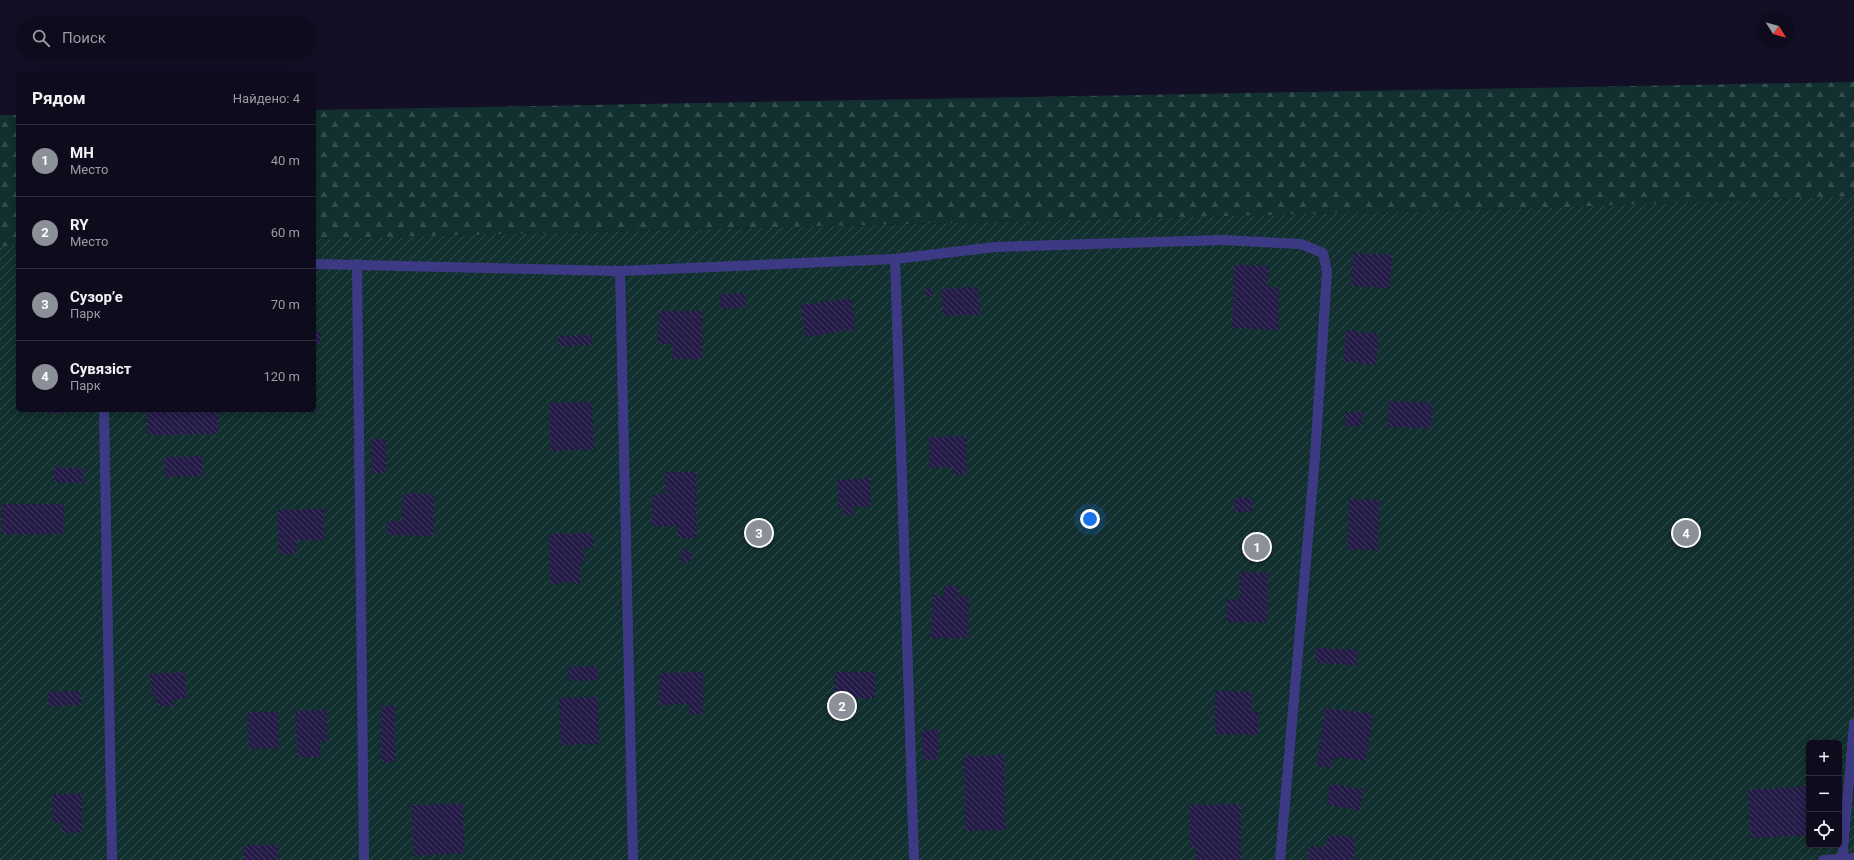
<!DOCTYPE html>
<html lang="ru">
<head>
<meta charset="utf-8">
<style>
  body { margin:0; font-family:Roboto,sans-serif; background:#171425; color:#f1f3f6 }
  .controls { position:absolute; right:12px; bottom:12px; display:grid; overflow:hidden; border-radius:6px; box-shadow:0 2px 10px #0003 }
  .controls button { width:36px; height:36px; display:grid; place-items:center; padding:0; border:0; border-bottom:1px solid #2e2b3b; background:#0e0b1c; color:#f1f3f6; font:20px sans-serif }
  .compass { position:absolute; left:1758px; top:12px; width:36px; height:36px; border-radius:50%; background:#0e0b1c; box-shadow:0 2px 10px #0003; rotate:127deg }
  .you { position:absolute; left:1090px; top:519px; width:14px; height:14px; margin:-10px; border:3px solid #fff; border-radius:50%; background:#1a73e8; box-shadow:0 0 0 6px #1a73e833 }
  .badge { display:grid; place-items:center; width:26px; height:26px; border-radius:50%; background:#8c9099; color:#fff; font-size:13px; font-weight:700 }
  .pin { position:absolute; translate:-50% -50%; border:2px solid #fff; box-shadow:0 1px 4px #0006 }
  .list { margin:0; padding:0; list-style:none }
  h2 { display:flex; justify-content:space-between; align-items:center; height:52px; margin:0; padding:0 16px; font-size:17px }
  h2 small { font-size:13px; font-weight:400; color:#9b9ba3 }
  .list li { display:grid; grid-template-columns:26px 1fr auto; gap:12px; align-items:center; box-sizing:border-box; height:72px; padding:0 16px; border-top:1px solid #2e2b3b }
  .list b { display:block; font-size:15px; white-space:nowrap }
  .list p { margin:0; font-size:13px; white-space:nowrap; color:#9b9ba3 }
  .list em { font-size:13px; font-style:normal; color:#9b9ba3 }
  .icon { flex:none; width:22px; height:22px; fill:none; stroke:currentColor; stroke-width:2; stroke-linecap:round; stroke-linejoin:round }
  .map { position:relative; flex:none; width:1854px; height:860px; overflow:hidden }
  .search { position:absolute; background:#0e0b1c; box-shadow:0 2px 10px #0003; left:16px; top:16px; width:300px; height:44px; display:flex; align-items:center; gap:10px; box-sizing:border-box; padding:0 14px; border-radius:22px; color:#9b9ba3; font-size:15px }
  .panel { position:absolute; background:#0e0b1c; box-shadow:0 2px 10px #0003; left:16px; top:72px; width:300px; height:340px; border-radius:6px }
  .map>svg:first-child { display:block }
  .forest { fill:url(#forest-firs) }
  .garden { fill:url(#garden-furrows); fill-rule:evenodd }
  .building { fill:url(#building-back-hatch) }
  .lines { fill:none; stroke-linecap:round; stroke-linejoin:round }
  .lane { stroke:#3d3a85; stroke-width:10 }
</style>
</head>
<body>
<div class="map">
<svg width="1854" height="860" viewBox="0 0 1854 860">
  <defs>
    <pattern id="forest-firs" width="22" height="20" patternUnits="userSpaceOnUse"><rect width="22" height="20" fill="#12302f"/><path d="M5 1l3.5 6h-7zM16 11l3.5 6h-7z" fill="#344d4e"/></pattern>
    <pattern id="garden-furrows" width="10" height="10" patternUnits="userSpaceOnUse"><rect width="10" height="10" fill="#12302f"/><path d="M-1 1l2-2M0 10L10 0M9 11l2-2" fill="none" stroke="#344d4e"/></pattern>
    <pattern id="building-back-hatch" width="6" height="6" patternUnits="userSpaceOnUse"><rect width="6" height="6" fill="#241b47"/><path d="M-1 5l2 2M0 0l6 6M5-1l2 2" fill="none" stroke="#433b63"/></pattern>
  </defs>
  <rect width="100%" height="100%" fill="#130f26"/>
  <g class="forest">
    <path d="M1854,82V196L1547,208L314,239V110Z"/>
    <rect x="0" y="115" width="18" height="131"/>
  </g>
  <path class="garden" d="M1854,196V860H0V246H18V410H314V239L1547,208ZM1809,743H1839V845H1809Z"/>
  <g class="building">
    <path d="M1353,253L1392,255L1390,288L1351,286Z"/>
    <path d="M1234,265L1268,266L1267,287H1279L1278,330L1232,328Z"/>
    <path d="M978,287L980,314L943,316L941,289Z"/>
    <path d="M925,289H933V296L925,297Z"/>
    <path d="M745,293L746,307L721,309L720,295Z"/>
    <path d="M851,298L855,329L805,337L801,305Z"/>
    <path d="M659,311H702V359H672L673,344H658Z"/>
    <path d="M1346,330L1379,334L1376,365L1343,361Z"/>
    <rect x="314" y="332" width="6" height="12"/>
    <path d="M592,335V345L558,346V336Z"/>
    <path d="M1389,401L1432,403L1431,428L1388,427Z"/>
    <path d="M592,402L594,449L551,451L549,403Z"/>
    <rect x="43" y="410" width="28" height="3"/>
    <path d="M147,410H218V434L147,435Z"/>
    <path d="M1346,412H1363L1362,426H1345Z"/>
    <path d="M966,436L967,474L953,475V467L930,468L929,437Z"/>
    <rect x="371" y="439" width="15" height="34"/>
    <path d="M202,456L203,476L165,477L164,457Z"/>
    <path d="M54,467L83,469V483L54,482Z"/>
    <path d="M665,472H696V538H678V526H652V495L665,494Z"/>
    <path d="M870,478L871,506L853,507V513L851,515L844,514V508H839L838,480Z"/>
    <path d="M403,493L434,494L433,536L387,535V521H402Z"/>
    <path d="M1235,498H1252V512H1234Z"/>
    <path d="M1349,499L1379,500L1378,550L1348,549Z"/>
    <path d="M2,504H64L63,534H2Z"/>
    <path d="M323,509L324,540H296L297,553L279,554L278,510Z"/>
    <path d="M592,533L594,548H583L584,562L580,563V583L562,582L556,585L553,584L550,581L549,534Z"/>
    <path d="M1242,539H1272L1273,555H1242Z"/>
    <path d="M682,550L692,551L691,562L680,561Z"/>
    <path d="M1240,572L1268,573L1267,622H1227V599H1240Z"/>
    <path d="M944,586L958,587V596H969L967,638H931L933,595L944,596Z"/>
    <path d="M1316,648L1357,650V665L1315,663Z"/>
    <path d="M597,666L598,680L569,681L568,667Z"/>
    <path d="M185,672L186,698L173,700V706H157L156,696L152,697L150,674Z"/>
    <path d="M703,672V714L690,715L689,704L660,705V673Z"/>
    <path d="M835,672H875V698H855L854,713H849V716H834Z"/>
    <path d="M81,691V705L49,706L48,692Z"/>
    <path d="M1215,691L1252,692L1251,712L1258,711V735L1215,734Z"/>
    <path d="M598,697L599,744L561,745L559,698Z"/>
    <rect x="381" y="706" width="14" height="56"/>
    <path d="M1325,708L1373,714L1366,761L1333,757L1332,768L1317,766Z"/>
    <path d="M327,710V742H320L321,757H297L296,711Z"/>
    <path d="M248,712H278L279,748L249,749Z"/>
    <path d="M922,730H938V759L923,760Z"/>
    <path d="M1004,755L1005,830L965,831L964,756Z"/>
    <path d="M1330,784L1363,789L1360,810L1327,805Z"/>
    <path d="M1809,786V835L1751,838L1748,790Z"/>
    <path d="M52,794H82V832L62,833V822L53,823Z"/>
    <path d="M462,803L465,853L414,856L411,806Z"/>
    <path d="M1241,804V860H1196V847H1190V805Z"/>
    <path d="M1327,835L1355,837L1354,860H1308L1309,846L1326,847Z"/>
    <rect x="244" y="845" width="34" height="15"/>
  </g>
  <g class="lines">
    <g class="lane">
      <path d="M895,259L995,247L1223,240L1301,244L1323,253L1327,271L1315,457L1280,860"/>
      <path d="M314,264L620,271L633,860"/>
      <path d="M357,264L364,860"/>
      <path d="M620,271L895,259L914,860"/>
      <path d="M104,410L112,860"/>
      <path d="M1823,860L1854,858"/>
      <path d="M1842,860L1854,724"/>
    </g>
  </g>
</svg>
<div class="controls">
<button>+</button>
<button>−</button>
<button><svg class="icon" aria-label="locate" viewBox="0 0 24 24"><circle cx="12" cy="12" r="6"/><path d="M12 2v4M12 18v4M2 12h4M18 12h4"/></svg></button>
</div>
<svg class="compass" viewBox="-18 -18 36 36"><path d="M0-13l5 13h-10z" fill="#e53935"/><path d="M0 13l5-13h-10z" fill="#9b9ba3"/></svg>
<div class="you"></div>
<div class="pin badge" style="left:1257px;top:547px">1</div>
<div class="pin badge" style="left:842px;top:706px">2</div>
<div class="pin badge" style="left:759px;top:533px">3</div>
<div class="pin badge" style="left:1686px;top:533px">4</div>
<div class="search"><svg class="icon" aria-label="search" viewBox="0 0 24 24"><circle cx="10" cy="10" r="6"/><path d="M15 15l6 6"/></svg>Поиск</div>
<section class="panel">
<h2>Рядом<small>Найдено: 4</small></h2>
<ul class="list">
<li><span class="badge">1</span><div><b>МН</b><p>Место</p></div><em>40 m</em></li>
<li><span class="badge">2</span><div><b>RY</b><p>Место</p></div><em>60 m</em></li>
<li><span class="badge">3</span><div><b>Сузорʼе</b><p>Парк</p></div><em>70 m</em></li>
<li><span class="badge">4</span><div><b>Сувязіст</b><p>Парк</p></div><em>120 m</em></li>
</ul>
</section>
</div>
</body>
</html>
